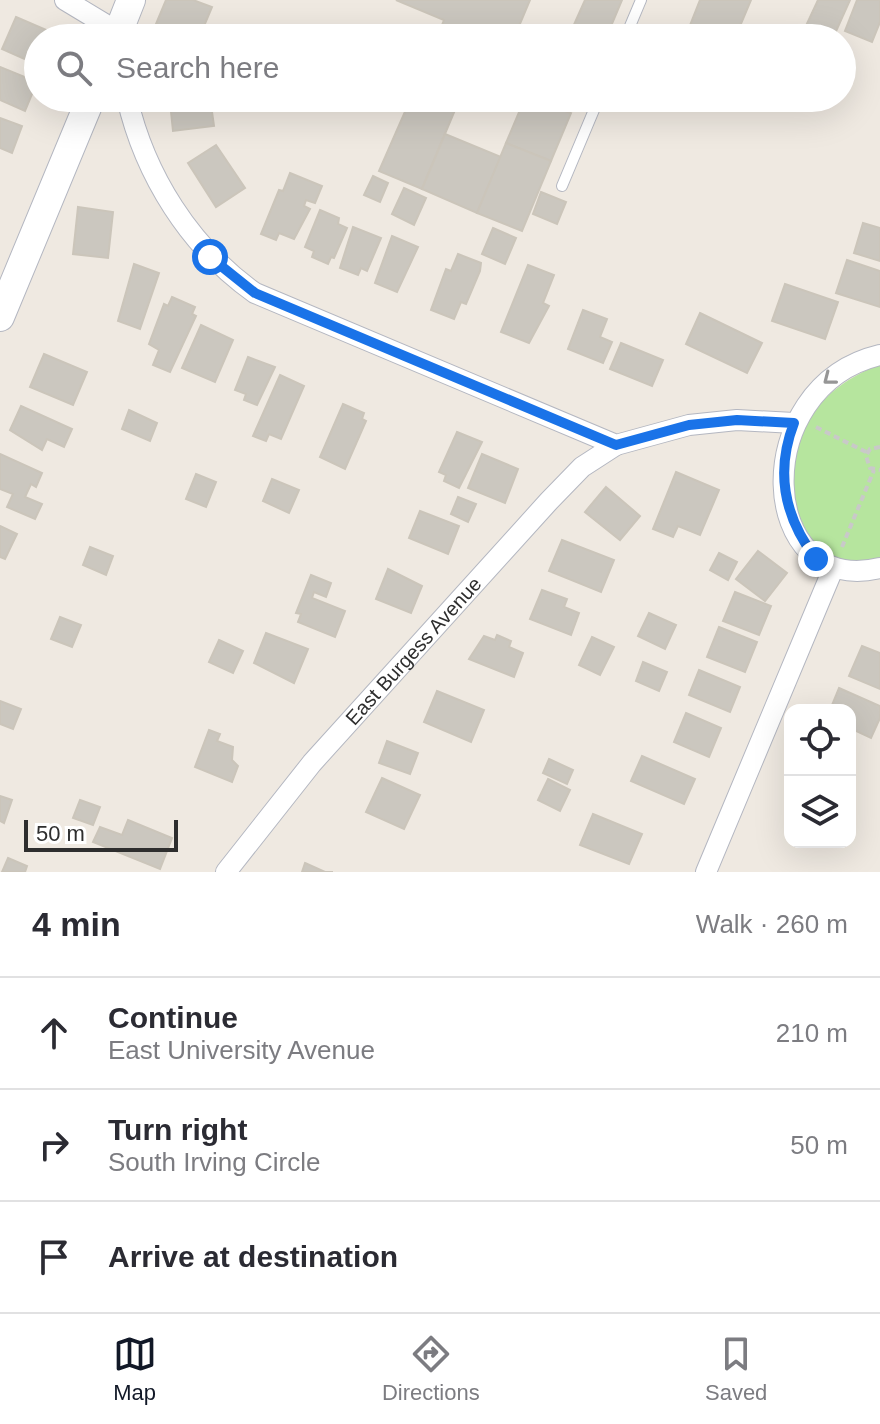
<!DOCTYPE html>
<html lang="en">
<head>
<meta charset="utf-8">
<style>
  body { margin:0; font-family:Helvetica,sans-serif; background:#f7f7f7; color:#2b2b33 }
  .controls { position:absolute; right:24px; bottom:24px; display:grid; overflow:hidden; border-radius:16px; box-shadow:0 8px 32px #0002 }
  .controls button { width:72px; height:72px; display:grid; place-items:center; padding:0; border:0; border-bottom:2px solid #e1e1e2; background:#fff; color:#2b2b33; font:40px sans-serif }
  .scale { position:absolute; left:24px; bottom:20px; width:154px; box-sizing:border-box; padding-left:8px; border:4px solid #2e2e2e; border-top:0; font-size:22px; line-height:28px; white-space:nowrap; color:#2e2e2e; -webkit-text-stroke:6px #fff; paint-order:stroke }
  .stop { position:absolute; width:24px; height:24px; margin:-18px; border:6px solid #1a73e8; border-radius:50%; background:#fff }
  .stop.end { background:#1a73e8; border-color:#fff; box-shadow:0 2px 8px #0008 }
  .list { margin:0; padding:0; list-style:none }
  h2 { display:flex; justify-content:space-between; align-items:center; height:104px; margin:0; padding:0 32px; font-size:34px }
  h2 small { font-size:26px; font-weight:400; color:#7c7c81 }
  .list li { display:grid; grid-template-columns:52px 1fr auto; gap:24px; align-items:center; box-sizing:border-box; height:112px; padding:0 32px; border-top:2px solid #e1e1e2 }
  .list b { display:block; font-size:30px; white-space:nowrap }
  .list p { margin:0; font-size:26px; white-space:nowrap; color:#7c7c81 }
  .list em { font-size:26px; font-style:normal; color:#7c7c81 }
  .icon { flex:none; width:44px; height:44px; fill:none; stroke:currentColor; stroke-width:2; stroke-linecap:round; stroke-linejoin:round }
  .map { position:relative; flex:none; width:880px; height:872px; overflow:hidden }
  .search { position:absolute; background:#fff; box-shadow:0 8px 32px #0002; left:24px; right:24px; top:24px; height:88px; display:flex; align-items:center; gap:20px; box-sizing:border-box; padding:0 28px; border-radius:44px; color:#7c7c81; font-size:30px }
  .sheet { height:440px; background:#fff }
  nav { display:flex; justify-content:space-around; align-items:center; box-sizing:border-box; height:112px; border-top:2px solid #e1e1e2; background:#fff; font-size:22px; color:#7c7c81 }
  nav a { display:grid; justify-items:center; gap:4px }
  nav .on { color:#111827 }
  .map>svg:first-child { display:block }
  .green { fill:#b6e59e }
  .building { fill:#cbc7bf; stroke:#cbc5ba; stroke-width:2 }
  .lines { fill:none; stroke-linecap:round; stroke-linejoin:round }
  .lane-casing { stroke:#b4b7c1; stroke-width:12 }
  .street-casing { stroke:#b4b7c1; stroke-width:22 }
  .secondary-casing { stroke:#b4b7c1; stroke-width:30 }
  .path { stroke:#c9c9c9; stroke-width:4; stroke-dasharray:6 4; stroke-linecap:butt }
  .lane { stroke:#fff; stroke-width:10 }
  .street { stroke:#fff; stroke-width:20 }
  .secondary { stroke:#fff; stroke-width:28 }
  .oneway { stroke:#969696 }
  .route { stroke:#1a73e8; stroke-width:10 }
  .labels { text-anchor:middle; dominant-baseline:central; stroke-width:6; stroke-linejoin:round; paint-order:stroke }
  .street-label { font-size:20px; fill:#2e2e2e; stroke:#fff }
</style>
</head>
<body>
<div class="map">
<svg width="880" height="872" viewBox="0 0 880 872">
  <rect width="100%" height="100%" fill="#efe9e1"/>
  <path class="green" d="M880,364V561C796,576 773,476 809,419C827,391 850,377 880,364Z"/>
  <g class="building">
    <path d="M166,0H193L212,7L199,38H190L156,24Z"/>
    <path d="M396,0H530L514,38H444L438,35L444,20Z"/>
    <path d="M585,0H622L606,38H568Z"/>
    <path d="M700,0H751L735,38H685Z"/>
    <path d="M818,0H850L833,38L805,28Z"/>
    <path d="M857,0H880V22L872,42L845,31Z"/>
    <path d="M16,17L60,36L38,38V65L2,49Z"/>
    <path d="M0,67L37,82L25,111L0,100Z"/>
    <path d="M210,98L214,126L173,131L170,102Z"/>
    <path d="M411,98H460L422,189L379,171Z"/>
    <path d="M525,98L571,113L551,161L506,143Z"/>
    <path d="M0,118L22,126L12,153L0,148Z"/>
    <path d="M445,134L501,157L477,213L422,189Z"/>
    <path d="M506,143L551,161L522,231L477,213Z"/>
    <path d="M216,145L245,188L216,207L188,163Z"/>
    <path d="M290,173L322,186L315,203L306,200L304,206L310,209L294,239L279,233L276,240L261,234L279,190L283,191Z"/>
    <path d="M373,176L388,183L380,202L364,195Z"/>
    <path d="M404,188L426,198L414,225L392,214Z"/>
    <path d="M541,192L566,202L557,224L533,214Z"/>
    <path d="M78,207L113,212L108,258L73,254Z"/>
    <path d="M320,210L339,218L338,224L347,228L334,258L331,257L328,264L312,257L314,251L305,247Z"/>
    <path d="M863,223L880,228V261L854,253Z"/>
    <path d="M353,227L381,238L367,271L361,268L358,275L340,268Z"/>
    <path d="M493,228L516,238L505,264L482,254Z"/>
    <path d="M392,236L418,247L397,292L375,283Z"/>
    <path d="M458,254L481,263L480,271L466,304L461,302L454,319L431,310L446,269L451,271Z"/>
    <path d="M847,260L880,271V307L836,293Z"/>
    <path d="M134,264L159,273L140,329L118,321Z"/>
    <path d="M528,265L554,275L543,303L549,306L529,343L501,332Z"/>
    <path d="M785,284L838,302L825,339L772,321Z"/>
    <path d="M172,297L195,307L192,314L196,316L170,372L153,365L159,350L149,344L164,304L168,306Z"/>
    <path d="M583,310L607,319L600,337L612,342L603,363L568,349Z"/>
    <path d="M700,313L762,343L747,373L686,344Z"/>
    <path d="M201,325L233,340L215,382L182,368Z"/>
    <path d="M621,343L663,360L652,386L610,369Z"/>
    <path d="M44,354L87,372L73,405L30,387Z"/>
    <path d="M248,357L275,367L257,405L244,400L246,394L235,390Z"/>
    <path d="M280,375L304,386L281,439L269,434L266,441L253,436Z"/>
    <path d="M343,404L364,413L362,419L366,421L345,469L320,457Z"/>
    <path d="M21,406L72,429L64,447L47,439L42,450L10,430Z"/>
    <path d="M129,410L157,423L150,441L122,429Z"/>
    <path d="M457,432L482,442L459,488L444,481L446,475L439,472Z"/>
    <path d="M0,454L42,473L36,487L31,484L25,497L42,504L35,519L7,507L13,494L0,489Z"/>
    <path d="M482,454L518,469L505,503L468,488Z"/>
    <path d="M676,472L719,490L700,535L678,526L673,537L653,529Z"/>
    <path d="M196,474L216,482L206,507L186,499Z"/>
    <path d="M272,479L299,490L289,513L263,501Z"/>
    <path d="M606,487L640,516L620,540L585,512Z"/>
    <path d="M458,497L476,504L468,522L451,514Z"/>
    <path d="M420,511L459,526L448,554L409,538Z"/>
    <path d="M0,526L17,534L5,559L0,557Z"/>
    <path d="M562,540L614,560L601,592L549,571Z"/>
    <path d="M90,547L113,556L106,575L83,565Z"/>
    <path d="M758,551L787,573L765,601L736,579Z"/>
    <path d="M719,553L737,562L728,580L710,570Z"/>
    <path d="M388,569L422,586L411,613L376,599Z"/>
    <path d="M311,575L331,583L326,597L314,592L312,598L345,611L335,637L298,622L301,614L296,613Z"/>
    <path d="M542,590L567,599L564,607L579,613L571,635L530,619Z"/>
    <path d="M735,592L771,606L759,635L723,621Z"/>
    <path d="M649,613L676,625L665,649L638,636Z"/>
    <path d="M60,617L81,625L72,647L51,639Z"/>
    <path d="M719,627L757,642L745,672L707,657Z"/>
    <path d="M266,633L308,649L294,683L254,663Z"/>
    <path d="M497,635L511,641L509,647L523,653L514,677L469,659L484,636L495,640Z"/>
    <path d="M592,637L614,647L600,675L579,665Z"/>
    <path d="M219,640L243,651L233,673L209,662Z"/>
    <path d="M862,646L880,653V689L849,676Z"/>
    <path d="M643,662L667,672L659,691L636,681Z"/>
    <path d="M699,670L740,687L730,712L689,695Z"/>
    <path d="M839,688L880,706V718L871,738L850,728V710H830Z"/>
    <path d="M437,691L484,710L471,742L424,722Z"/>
    <path d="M0,701L21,709L13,729L0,724Z"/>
    <path d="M686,713L721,728L709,757L674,742Z"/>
    <path d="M209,730L220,734L217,741L233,747L232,760L238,766L232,782L195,767Z"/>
    <path d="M387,741L418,753L410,774L379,763Z"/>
    <path d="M642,756L695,779L684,804L631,781Z"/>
    <path d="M549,759L573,770L567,784L543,773Z"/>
    <path d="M382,778L420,795L404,829L366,812Z"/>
    <path d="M548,779L570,790L560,811L538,800Z"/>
    <path d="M0,796L12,800L4,823L0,821Z"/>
    <path d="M80,800L100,807L93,825L73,818Z"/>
    <path d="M593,814L642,834L629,864L580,845Z"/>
    <path d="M128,820L172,838L160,869L93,842L100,827L122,835Z"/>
    <path d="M8,858L27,866L25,872H2Z"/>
    <path d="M305,863L325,872H333H302Z"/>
  </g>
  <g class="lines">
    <g class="lane-casing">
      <g id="lane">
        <path d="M625,38L641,0"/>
        <path d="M562,186L599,98"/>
      </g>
    </g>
    <g class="street-casing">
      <g id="street">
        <path d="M65,0L118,32V38"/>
        <path d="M127,98C145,176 190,247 255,293L616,445L689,425L737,420L794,423"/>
        <path d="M880,355C746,387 757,598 880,568"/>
        <path id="s1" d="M226,872L312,763L549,501L582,467L616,445"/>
        <path d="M706,872L833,569"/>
      </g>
    </g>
    <g class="secondary-casing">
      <g id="secondary">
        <path d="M116,38L131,0"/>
        <path d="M0,317L91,98"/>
      </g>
    </g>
    <g class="path">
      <path d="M816,427L868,453"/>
      <path d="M880,447L870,449L866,456L870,468L880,470"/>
      <path d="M842,547L874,470"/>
    </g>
    <use href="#lane" class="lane"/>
    <use href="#street" class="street"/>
    <use href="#secondary" class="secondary"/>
  </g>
  <defs><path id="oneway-chevron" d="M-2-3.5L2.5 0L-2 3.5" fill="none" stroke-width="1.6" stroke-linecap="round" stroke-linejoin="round" transform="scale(2)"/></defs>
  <use class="oneway" href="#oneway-chevron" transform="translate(829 379) rotate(142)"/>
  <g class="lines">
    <path class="route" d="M210,257L255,293L616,445L689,425L737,420L794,423C775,472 784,517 816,559"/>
  </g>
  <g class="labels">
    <g class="street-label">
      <text stroke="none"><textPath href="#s1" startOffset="290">East Burgess Avenue</textPath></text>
    </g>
  </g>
</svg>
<div class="controls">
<button><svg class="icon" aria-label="locate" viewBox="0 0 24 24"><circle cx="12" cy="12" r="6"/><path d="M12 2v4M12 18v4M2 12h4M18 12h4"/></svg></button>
<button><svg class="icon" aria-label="layers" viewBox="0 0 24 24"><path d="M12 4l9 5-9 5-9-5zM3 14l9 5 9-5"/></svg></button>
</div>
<div class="scale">50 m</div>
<div class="stop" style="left:210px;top:257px"></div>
<div class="stop end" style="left:816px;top:559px"></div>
<div class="search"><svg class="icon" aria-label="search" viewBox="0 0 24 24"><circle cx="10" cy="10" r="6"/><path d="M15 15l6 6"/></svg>Search here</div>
</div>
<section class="sheet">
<h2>4 min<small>Walk · 260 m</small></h2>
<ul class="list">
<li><svg class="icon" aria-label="ahead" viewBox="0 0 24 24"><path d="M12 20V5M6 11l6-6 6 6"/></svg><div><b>Continue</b><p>East University Avenue</p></div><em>210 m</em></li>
<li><svg class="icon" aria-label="right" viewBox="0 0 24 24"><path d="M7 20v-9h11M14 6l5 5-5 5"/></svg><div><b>Turn right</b><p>South Irving Circle</p></div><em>50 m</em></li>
<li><svg class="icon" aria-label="arrive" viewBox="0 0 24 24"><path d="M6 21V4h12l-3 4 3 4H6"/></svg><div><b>Arrive at destination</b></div></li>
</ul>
</section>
<nav>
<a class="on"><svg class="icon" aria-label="map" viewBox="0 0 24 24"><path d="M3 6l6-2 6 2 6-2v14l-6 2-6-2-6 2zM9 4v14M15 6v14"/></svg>Map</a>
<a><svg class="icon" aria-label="directions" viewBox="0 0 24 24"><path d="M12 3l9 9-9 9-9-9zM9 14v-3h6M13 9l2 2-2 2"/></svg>Directions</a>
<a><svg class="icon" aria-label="saved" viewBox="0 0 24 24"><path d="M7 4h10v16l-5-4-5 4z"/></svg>Saved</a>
</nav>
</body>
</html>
